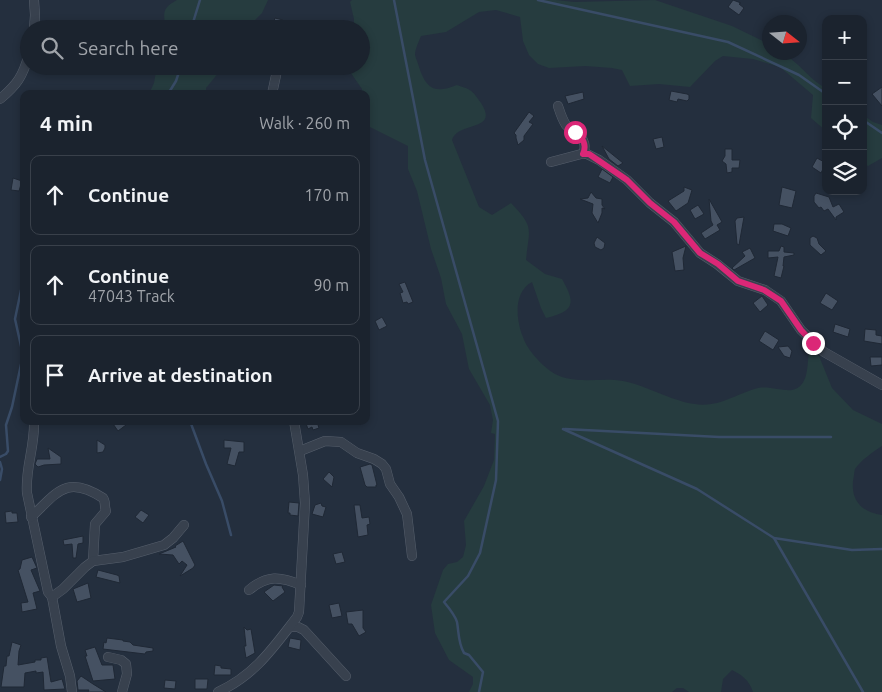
<!DOCTYPE html>
<html lang="en">
<head>
<meta charset="utf-8">
<style>
  body { margin:0; font-family:Ubuntu,sans-serif; background:#282f3a; color:#f1f3f6 }
  .controls { position:absolute; right:15px; top:15px; display:grid; overflow:hidden; border-radius:10px; box-shadow:0 2px 8px #0003 }
  .controls button { width:45px; height:45px; display:grid; place-items:center; padding:0; border:0; border-bottom:1px solid #39404a; background:#1b232e; color:#f1f3f6; font:25px sans-serif }
  .compass { position:absolute; left:762px; top:15px; width:45px; height:45px; border-radius:50%; background:#1b232e; box-shadow:0 2px 8px #0003; rotate:107deg }
  .stop { position:absolute; width:15px; height:15px; margin:-11px; border:4px solid #db2777; border-radius:50%; background:#fff }
  .stop.end { background:#db2777; border-color:#fff; box-shadow:0 1px 5px #0008 }
  .list { margin:0; padding:0; list-style:none }
  h2 { display:flex; justify-content:space-between; align-items:center; height:65px; margin:0; padding:0 20px; font-size:21px }
  h2 small { font-size:16px; font-weight:400; color:#a0a4aa }
  .list li { display:grid; grid-template-columns:32px 1fr auto; gap:15px; align-items:center; box-sizing:border-box; height:80px; margin:0 10px 10px; padding:0 10px; border:1px solid #39404a; border-radius:10px }
  .list b { display:block; font-size:19px; white-space:nowrap }
  .list p { margin:0; font-size:16px; white-space:nowrap; color:#a0a4aa }
  .list em { font-size:16px; font-style:normal; color:#a0a4aa }
  .icon { flex:none; width:28px; height:28px; fill:none; stroke:currentColor; stroke-width:2; stroke-linecap:round; stroke-linejoin:round }
  .map { position:relative; flex:none; width:882px; height:692px; overflow:hidden }
  .search { position:absolute; background:#1b232e; box-shadow:0 2px 8px #0003; left:20px; top:20px; width:350px; height:55px; display:flex; align-items:center; gap:12px; box-sizing:border-box; padding:0 18px; border-radius:28px; color:#a0a4aa; font-size:19px }
  .panel { position:absolute; background:#1b232e; box-shadow:0 2px 8px #0003; left:20px; top:90px; width:350px; height:335px; border-radius:10px }
  .map>svg:first-child { display:block }
  .green { fill:#263c3f }
  .lines { fill:none; stroke-linecap:round; stroke-linejoin:round }
  .stream { stroke:#394c67; stroke-width:2.5 }
  .building { fill:#455162; stroke:#1f2835 }
  .street-casing { stroke:#565f6c; stroke-width:10 }
  .street { stroke:#38414e; stroke-width:9 }
  .route { stroke:#db2777; stroke-width:6 }
</style>
</head>
<body>
<div class="map">
<svg width="882" height="692" viewBox="0 0 882 692">
  <rect width="100%" height="100%" fill="#242f3e"/>
  <g class="green">
    <path d="M177,0H268L262,13L246,29H166C163,13 162,8 177,0Z"/>
    <path d="M352,0H556L574,2L655,0L732,26L767,43L769,45L770,52C795,52 805,78 826,88V131L811,118L813,95L780,67L753,59L723,56L715,61L690,87L659,84L630,86L622,70L612,68L585,66L549,68L538,64L529,55L523,41L520,17L496,10L479,12L446,32L421,36C419,41 415,49 415,55C416,59 418,63 419,67C426,89 435,94 457,85C472,90 472,90 481,103C500,132 457,121 452,140L479,207L492,215L511,203C535,228 529,228 526,260L545,274L562,279C575,302 576,311 546,318L541,308L532,282C513,292 516,320 523,337C527,350 543,367 555,374C577,385 601,377 623,381C650,386 684,409 711,404C727,402 742,392 758,388C764,387 771,388 777,389C781,389 788,391 792,390C809,387 807,365 809,351L819,356L832,388L853,410L882,424V446C873,452 861,460 855,469C854,472 854,477 853,481C851,502 863,512 882,515V692H753C749,680 742,675 732,670L723,679L721,692H689L683,688H677L672,692H469L473,684V677L449,660L435,633L431,605L443,570L448,564L457,562L463,557L466,545L464,521L484,486L494,460L495,434L491,433L493,420L490,405L469,369L462,334L446,304L441,278L431,249L417,191L408,169V146L366,125V94H362V89L346,66H361V29H354V19L350,2Z"/>
    <path d="M157,66H224L206,88V94H149L154,83Z"/>
    <path d="M863,115L873,122L882,125V158L868,166L863,162Z"/>
  </g>
  <g class="lines">
    <g class="stream">
      <path d="M394,0L425,160L498,421L496,480L480,553L468,576L444,602C449,608 455,615 457,622C459,633 458,643 464,653L469,655L483,672L479,692"/>
      <path d="M538,0L728,42L799,75L826,94"/>
      <path d="M191,29L200,0"/>
      <path d="M168,94L176,81L181,66"/>
      <path d="M863,120L882,133"/>
      <path d="M190,421L206,464L222,501L231,535"/>
      <path d="M563,429L697,489L774,538L852,550L882,549"/>
      <path d="M565,429L719,437H831"/>
      <path d="M0,457L6,454L8,451L6,425L12,407L23,355L15,319L24,276"/>
      <path d="M0,462L2,469L0,480"/>
      <path d="M774,538L863,692"/>
    </g>
  </g>
  <g class="building">
    <path d="M733,0L741,3L739,4L744,8L739,15L728,7Z"/>
    <path d="M275,18L283,20L281,29L272,27Z"/>
    <path d="M882,87V106L872,94Z"/>
    <path d="M671,91L687,94L689,95V99L687,101L678,99L677,102L669,100Z"/>
    <path d="M583,92L584,99L568,104L565,96Z"/>
    <path d="M529,112L534,116L529,122L533,124L524,136V140L518,145L516,138V135L514,133Z"/>
    <path d="M662,137L664,147L656,149L653,139Z"/>
    <path d="M602,146L623,163L618,166L609,159Z"/>
    <path d="M725,149H732V160H740L739,168H732V172L727,173L726,164L722,161L725,156Z"/>
    <path d="M817,158L826,163L821,173L812,167Z"/>
    <path d="M602,169L613,177L610,183L598,177Z"/>
    <path d="M13,178L22,181L19,191L11,190Z"/>
    <path d="M684,187L692,190L688,203L676,211L668,201L684,191Z"/>
    <path d="M782,187L796,191L792,208L779,205Z"/>
    <path d="M591,192L596,198L602,199V205L605,209L602,208V213L598,223L592,213L593,204L580,199L588,198Z"/>
    <path d="M816,193L829,197L833,207L839,204L844,212L836,217V220L828,209L824,211L821,207L819,208L814,202V196Z"/>
    <path d="M709,199L722,222L717,225L720,230L705,239L701,233L713,225L711,221Z"/>
    <path d="M698,205L704,214L695,219L690,210Z"/>
    <path d="M744,217L739,245L737,244L735,221L737,218Z"/>
    <path d="M774,224H782L791,228L788,236L773,231Z"/>
    <path d="M813,236L817,238L819,244L826,251L821,255L810,245V238Z"/>
    <path d="M597,237L605,243L604,248L601,250L595,247L594,243Z"/>
    <path d="M686,246L683,258L684,270L675,271L672,252Z"/>
    <path d="M781,246L784,247V252L794,253V255L784,257L783,266H784L781,278L774,276L778,257L768,258V251H779Z"/>
    <path d="M750,248L755,258L734,270L732,268L745,256L742,252Z"/>
    <path d="M405,282L413,302L408,304L407,302L403,303L400,293L403,292L399,284Z"/>
    <path d="M826,293L838,301L832,310L820,303Z"/>
    <path d="M762,296L768,305L760,312L753,303Z"/>
    <path d="M382,317L387,326L379,330L375,321Z"/>
    <path d="M835,324L850,329L848,337L833,332Z"/>
    <path d="M865,329L876,330V335L882,336V344L864,341Z"/>
    <path d="M765,331L779,340L773,350L759,341Z"/>
    <path d="M788,346L792,351L790,358L784,356L778,347Z"/>
    <path d="M870,357H882V365L871,366Z"/>
    <path d="M111,421H123L126,425L118,431Z"/>
    <path d="M305,421H326L318,425L319,428L313,430L312,427L308,429Z"/>
    <path d="M97,440L105,445V448L103,452L97,453Z"/>
    <path d="M224,440L244,442V452H239L235,466L227,464L231,448H224Z"/>
    <path d="M48,448L61,457V464L44,465L38,467L35,464L37,459H50Z"/>
    <path d="M370,464L372,465L377,485H376V487H367L365,485L360,467Z"/>
    <path d="M329,472L334,477L332,487L323,479Z"/>
    <path d="M289,502L299,503L298,516L290,515V513H288Z"/>
    <path d="M321,503L322,506L326,507L323,517L312,514L315,505Z"/>
    <path d="M354,505H360L362,518L369,517L370,524L367,525L368,535L358,537Z"/>
    <path d="M141,510L149,515L143,523L135,517Z"/>
    <path d="M12,511V513H17L18,522L6,523L5,512Z"/>
    <path d="M83,536V543L78,544L76,558H73L72,544L64,545L63,540Z"/>
    <path d="M183,541L195,565L193,568L180,576L187,565L182,561L179,564L173,555L159,554L176,547L175,546Z"/>
    <path d="M342,552L345,562L336,564L333,554Z"/>
    <path d="M32,557L37,568L31,570L40,591L33,593L37,609L22,612L21,603L28,602L18,570L20,569L22,560Z"/>
    <path d="M98,570L117,575L119,576L120,583L96,577Z"/>
    <path d="M88,583L91,598L77,602L73,589Z"/>
    <path d="M274,585L283,586L282,587L285,592L273,601L264,592Z"/>
    <path d="M339,603L342,616L332,618L329,605Z"/>
    <path d="M363,610V628L366,632L359,636L352,624H348L346,612Z"/>
    <path d="M244,627L247,630L251,629L255,653L246,658L244,646H246Z"/>
    <path d="M107,638L123,640V641L130,642L133,645L153,648V651L146,652L145,654L103,649L104,642L106,643Z"/>
    <path d="M290,638L301,640L300,650L288,647Z"/>
    <path d="M12,642L21,645L19,651L18,665L35,662V660H41V658L47,657L51,682L62,679L65,689L44,690L43,672L36,673V671L25,673L24,687H1L4,666H6L7,656H9Z"/>
    <path d="M95,647L102,665H113L115,679L93,681L85,656H87L85,650Z"/>
    <path d="M215,665L221,666V668L231,669V675H214Z"/>
    <path d="M81,676L93,684L106,692H88L89,690H78L77,681Z"/>
    <path d="M195,679H208L207,689H195Z"/>
    <path d="M165,680L176,681L175,689L164,688Z"/>
  </g>
  <g class="lines">
    <g class="street-casing">
      <g id="street">
        <path d="M34,29L35,15L34,0"/>
        <path d="M272,94L278,66"/>
        <path d="M0,99C17,85 23,76 29,54"/>
        <path d="M558,106C560,112 562,119 566,125C574,134 590,138 583,154"/>
        <path d="M551,162L585,153L599,160L627,180L650,203L674,222L700,253L717,264L738,281L765,290L781,301L801,330L824,352L882,385"/>
        <path d="M34,421C35,447 25,468 27,493L48,592L52,597L61,646L70,676L72,692"/>
        <path d="M300,451L325,441L341,442L357,453L374,459L382,464L386,469L390,484L399,497L407,514L412,556"/>
        <path d="M31,517C57,493 66,474 103,498C106,502 104,506 106,511L95,524L93,561"/>
        <path d="M249,590C267,575 280,576 301,585"/>
        <path d="M52,597L63,589L85,567L93,561L123,557L164,545L173,538L184,525"/>
        <path d="M290,627H298L304,630L346,676"/>
        <path d="M108,657L121,660L126,664L127,674L122,692"/>
        <path d="M218,692C255,675 273,648 297,617L299,612L305,503L303,475L294,421"/>
      </g>
    </g>
    <use href="#street" class="street"/>
  </g>
  <g class="lines">
    <path class="route" d="M575,132C583,137 587,145 583,154H589L627,180L650,203L674,222L700,253L718,264L738,281L764,290L781,301L801,330L813,343"/>
  </g>
</svg>
<div class="controls">
<button>+</button>
<button>−</button>
<button><svg class="icon" aria-label="locate" viewBox="0 0 24 24"><circle cx="12" cy="12" r="6"/><path d="M12 2v4M12 18v4M2 12h4M18 12h4"/></svg></button>
<button><svg class="icon" aria-label="layers" viewBox="0 0 24 24"><path d="M12 4l9 5-9 5-9-5zM3 14l9 5 9-5"/></svg></button>
</div>
<svg class="compass" viewBox="-18 -18 36 36"><path d="M0-13l5 13h-10z" fill="#e53935"/><path d="M0 13l5-13h-10z" fill="#a0a4aa"/></svg>
<div class="stop" style="left:575px;top:132px"></div>
<div class="stop end" style="left:813px;top:343px"></div>
<div class="search"><svg class="icon" aria-label="search" viewBox="0 0 24 24"><circle cx="10" cy="10" r="6"/><path d="M15 15l6 6"/></svg>Search here</div>
<section class="panel">
<h2>4 min<small>Walk · 260 m</small></h2>
<ul class="list">
<li><svg class="icon" aria-label="ahead" viewBox="0 0 24 24"><path d="M12 20V5M6 11l6-6 6 6"/></svg><div><b>Continue</b></div><em>170 m</em></li>
<li><svg class="icon" aria-label="ahead" viewBox="0 0 24 24"><path d="M12 20V5M6 11l6-6 6 6"/></svg><div><b>Continue</b><p>47043 Track</p></div><em>90 m</em></li>
<li><svg class="icon" aria-label="arrive" viewBox="0 0 24 24"><path d="M6 21V4h12l-3 4 3 4H6"/></svg><div><b>Arrive at destination</b></div></li>
</ul>
</section>
</div>
</body>
</html>
